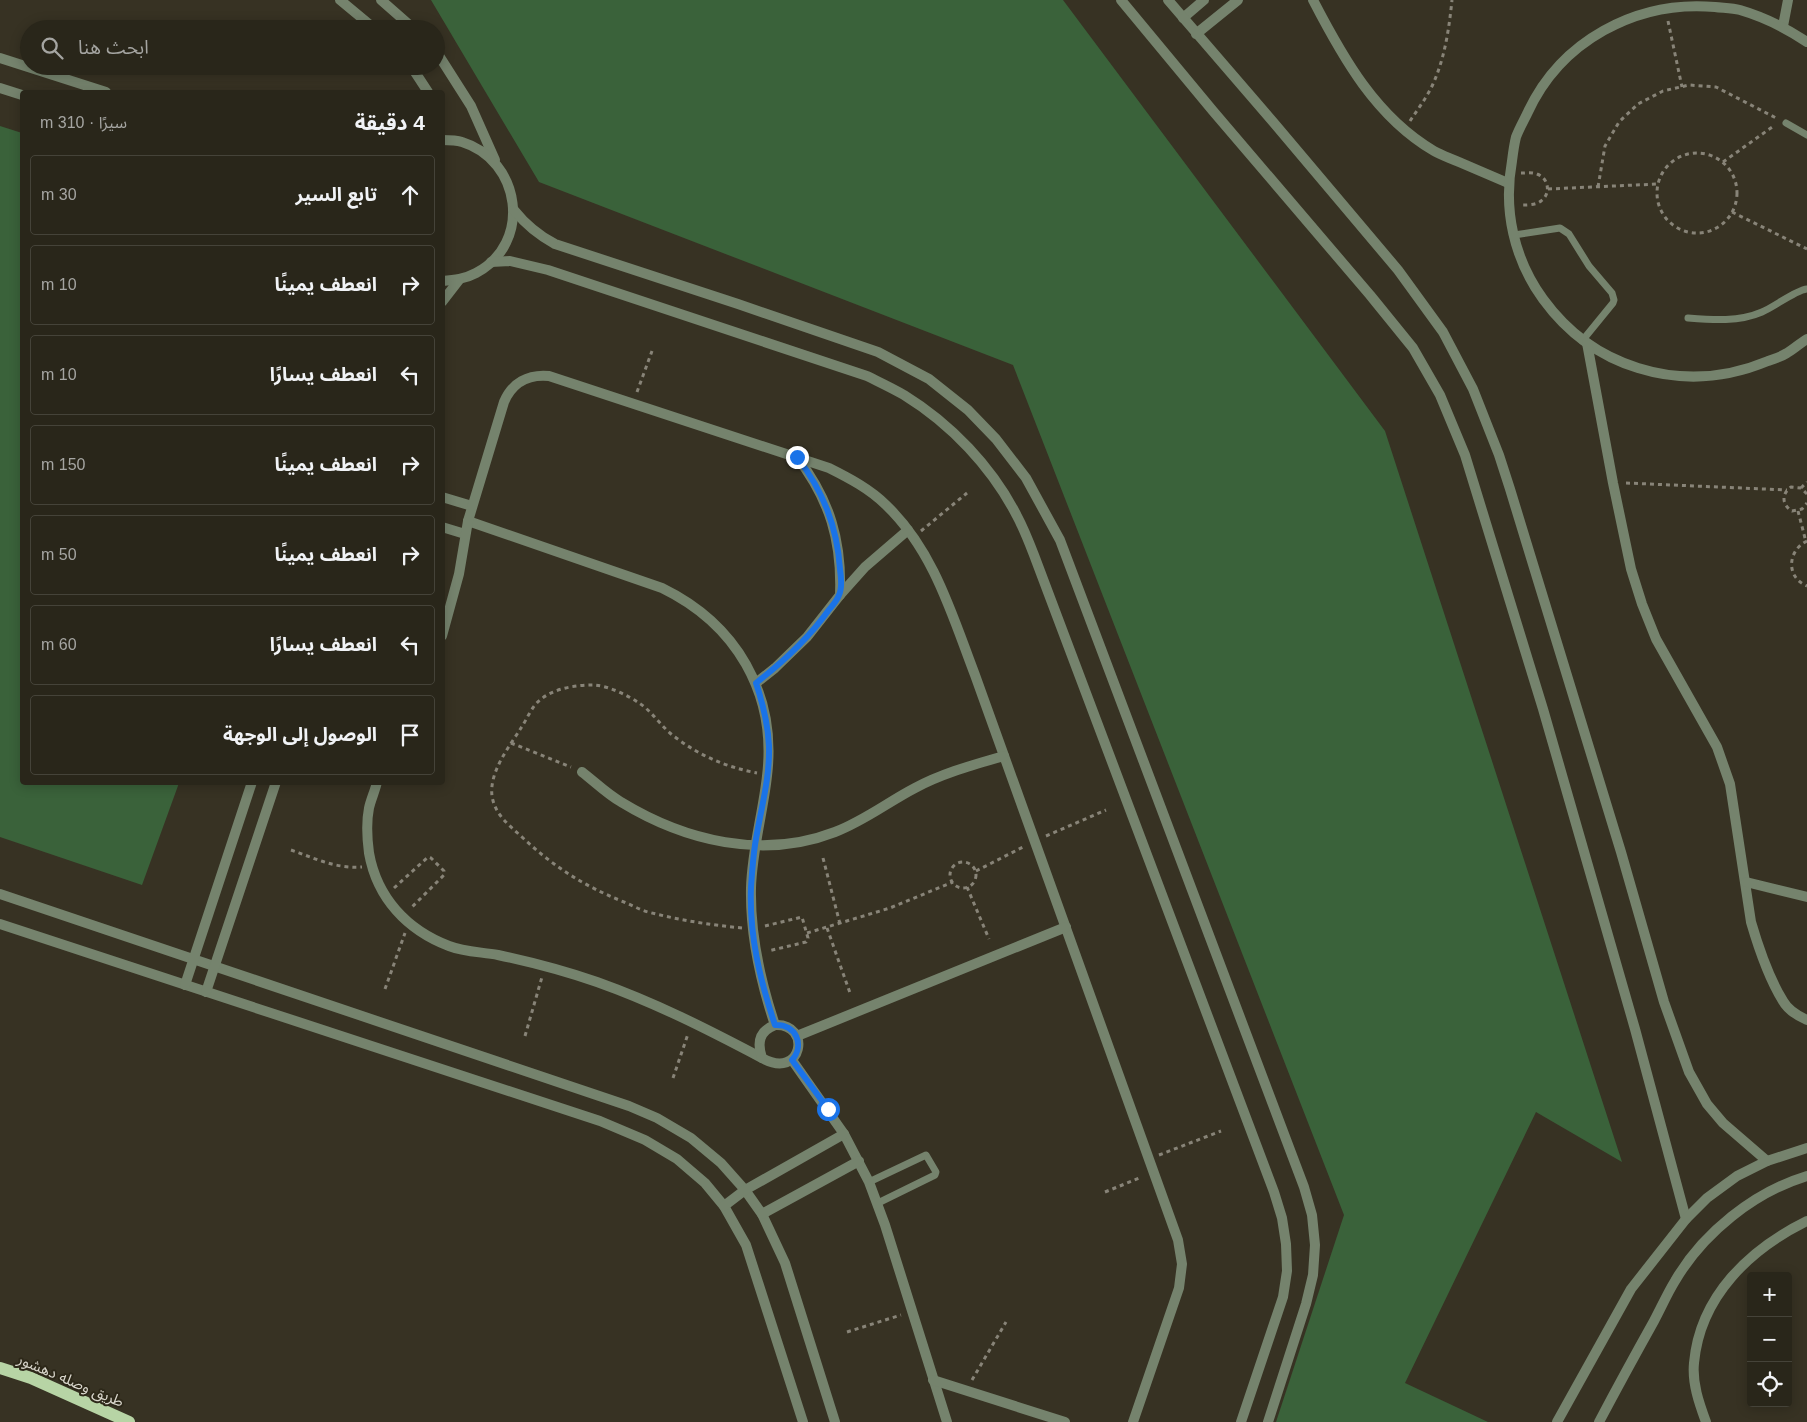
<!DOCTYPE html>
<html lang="ar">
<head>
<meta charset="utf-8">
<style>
  body { margin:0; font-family:Helvetica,"Noto Sans Arabic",sans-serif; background:#312e23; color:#f1f3f6; direction:rtl }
  .controls { position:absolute; right:15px; bottom:15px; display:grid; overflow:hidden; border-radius:5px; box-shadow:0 2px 12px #0003 }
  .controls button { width:45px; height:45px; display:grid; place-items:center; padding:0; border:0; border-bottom:1px solid #454339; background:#29261a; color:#f1f3f6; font:25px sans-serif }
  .stop { position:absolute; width:15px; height:15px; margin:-11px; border:4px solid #1a73e8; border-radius:50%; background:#fff }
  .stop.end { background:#1a73e8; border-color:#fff; box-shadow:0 1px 5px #0008 }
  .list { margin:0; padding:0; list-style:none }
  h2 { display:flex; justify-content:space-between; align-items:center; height:65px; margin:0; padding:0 20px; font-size:21px }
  h2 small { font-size:16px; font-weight:400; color:#a5a5a2 }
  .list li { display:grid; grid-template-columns:32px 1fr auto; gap:15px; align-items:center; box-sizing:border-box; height:80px; margin:0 10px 10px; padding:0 10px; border:1px solid #454339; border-radius:5px }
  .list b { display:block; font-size:19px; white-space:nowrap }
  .list em { font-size:16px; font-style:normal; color:#a5a5a2 }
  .icon { flex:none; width:28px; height:28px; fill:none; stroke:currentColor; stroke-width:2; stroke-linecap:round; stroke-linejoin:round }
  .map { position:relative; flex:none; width:1807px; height:1422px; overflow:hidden; direction:ltr }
  .search { position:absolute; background:#29261a; box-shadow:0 2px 12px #0003; left:20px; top:20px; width:425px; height:55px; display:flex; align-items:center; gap:12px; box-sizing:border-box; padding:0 18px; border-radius:28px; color:#a5a5a2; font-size:19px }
  .panel { position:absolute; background:#29261a; box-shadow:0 2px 12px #0003; left:20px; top:90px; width:425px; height:695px; border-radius:5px; direction:rtl }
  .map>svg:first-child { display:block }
  .green { fill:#3a623a }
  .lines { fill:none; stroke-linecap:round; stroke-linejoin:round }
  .path { stroke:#888478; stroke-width:3; stroke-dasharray:4 4; stroke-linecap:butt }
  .service { stroke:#75836d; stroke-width:7 }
  .minor { stroke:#75836d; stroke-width:10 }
  .tertiary { stroke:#75836d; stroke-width:10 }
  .primary { stroke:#b7d4a5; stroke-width:12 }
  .route { stroke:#1a73e8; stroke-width:6 }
  .labels { text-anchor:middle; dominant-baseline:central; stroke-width:4; stroke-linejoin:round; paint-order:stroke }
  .street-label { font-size:15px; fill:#dad7cd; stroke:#2d2819 }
</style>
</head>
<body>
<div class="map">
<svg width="1807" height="1422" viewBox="0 0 1807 1422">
  <rect width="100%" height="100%" fill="#373223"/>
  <g class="green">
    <path d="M431,0H1063L1385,431L1622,1162L1536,1112L1405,1383L1488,1422H1276L1344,1215L1013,365L539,182Z"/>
    <path d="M0,126L22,133V782L179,783L142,885L0,837Z"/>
  </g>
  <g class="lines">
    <g class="path">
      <path d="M1668,21L1682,87"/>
      <path d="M1410,121C1418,109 1427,97 1433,84C1445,57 1449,29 1452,0"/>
      <circle cx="1697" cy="193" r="40"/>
      <path d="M1723,162L1775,125"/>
      <path d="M1521,173C1526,173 1532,172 1537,174C1549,178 1551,194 1541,201C1536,205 1527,205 1521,205"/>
      <path d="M1598,187L1605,146L1619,122L1638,104L1663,91L1689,85L1716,87L1778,119"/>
      <path d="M1548,189L1658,184"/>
      <path d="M1732,212L1807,249"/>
      <path d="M637,392L652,351"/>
      <path d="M1626,483L1787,490"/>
      <path d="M1801,488L1807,482"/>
      <path d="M1807,494L1801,488L1791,487C1781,494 1782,505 1792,511L1802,509L1807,503"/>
      <path d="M1798,511L1806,542"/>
      <path d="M921,531L967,493"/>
      <path d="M1807,541C1788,550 1785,577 1807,586"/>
      <path d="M511,743L571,767"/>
      <path d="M1046,836L1106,810"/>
      <path d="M291,850C314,858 336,869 362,867"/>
      <path d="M823,858L840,924"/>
      <circle cx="963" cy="875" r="13"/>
      <path d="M976,871L1025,846"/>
      <path d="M967,887L989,939"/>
      <path d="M394,888L428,857L431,858L444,871V875L411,908"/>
      <path d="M765,926L802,917L808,938L806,942L768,951"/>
      <path d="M742,928C710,925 679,920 648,912C640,910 632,905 624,902C584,886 554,867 523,838C509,825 495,815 492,796C489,772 509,747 521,728C527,719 532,706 540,700C554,688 576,685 594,685C609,686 627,695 639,703C653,712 662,728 675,737C700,756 726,767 757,773"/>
      <path d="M827,928L850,993"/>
      <path d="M807,933L890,908L953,882"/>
      <path d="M385,989L405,933"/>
      <path d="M525,1036L542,977"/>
      <path d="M673,1078L688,1034"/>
      <path d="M1159,1155L1221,1131"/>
      <path d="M1105,1192L1142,1177"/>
      <path d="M847,1332L901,1315"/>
      <path d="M972,1380L1006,1322"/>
    </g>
    <g class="service">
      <path d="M1786,123L1807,135"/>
      <path d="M1514,235L1560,228L1569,234L1589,266L1612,293L1614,300L1613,303L1582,341"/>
      <path d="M1688,318C1713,320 1739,322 1762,312C1774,307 1796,290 1807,289"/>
      <path d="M869,1182L926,1155L936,1172L935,1175L878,1203"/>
    </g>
    <g class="minor">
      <path d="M340,0L375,29"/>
      <path d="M381,0L414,29"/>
      <path d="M1313,0C1343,58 1376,117 1434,151C1441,155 1450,158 1459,162C1475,169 1492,176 1508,183"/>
      <path d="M1183,18L1204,0"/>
      <path d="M1783,26L1788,0"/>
      <path d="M1196,34L1238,0"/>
      <path d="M1807,42C1786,28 1764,17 1740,10C1732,8 1723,8 1715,7C1636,0 1560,41 1527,114C1523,122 1519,129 1516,137C1514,145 1513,153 1512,161C1503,210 1514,259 1543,299C1567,332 1599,356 1638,368C1683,382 1725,379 1768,361C1774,359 1781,357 1787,353C1794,349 1800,343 1807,339"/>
      <path d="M436,51L471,106L495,160"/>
      <path d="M0,58L106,92"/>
      <path d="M411,66L428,92"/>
      <path d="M0,88L22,95"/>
      <path d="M442,140C449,140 456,140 462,142C521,160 533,243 476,273C465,279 454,280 442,281"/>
      <path d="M514,210C526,225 538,235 555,244L738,304L878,352L929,379L968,410L996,439L1026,478L1060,540L1304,1187L1312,1215L1315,1245L1313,1275L1306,1304L1268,1422"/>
      <path d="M491,262L510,261L548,270L867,376C879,382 892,388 904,395C951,424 992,467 1017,516C1024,529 1029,542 1034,555L1274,1192L1282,1218L1286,1244L1287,1271L1283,1297L1241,1422"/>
      <path d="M442,302L459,280"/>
      <path d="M1587,343L1613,483L1631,569L1642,604L1656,639L1717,747L1730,784L1751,922C1758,946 1770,980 1783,1001C1788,1010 1798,1016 1807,1020"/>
      <path d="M797,457C830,500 842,541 840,595"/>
      <path d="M442,497L472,506"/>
      <path d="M468,521L662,588C736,624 777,693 767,776C763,813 752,850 751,888C750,936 760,980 775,1025"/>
      <path d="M442,527L465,534"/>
      <path d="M442,636L459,574L468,521L504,402C512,383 528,374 549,376L829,468C849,478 870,489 886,505C934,551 952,615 975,675L1178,1240L1182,1264L1179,1288L1133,1422"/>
      <path d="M756,683L775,668L807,637L840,595L865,567L908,530"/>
      <path d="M582,772C595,782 607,794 621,802C685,841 763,860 835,832C864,821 888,802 915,788C943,773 973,765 1004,756"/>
      <path d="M377,782C375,791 371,799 369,808C366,823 367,838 369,853C377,898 407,930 449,946C464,952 482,952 498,955C531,962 565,971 597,982C656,1003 707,1029 762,1058"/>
      <path d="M1746,882L1807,897"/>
      <path d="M0,894L629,1106L657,1118L691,1138L721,1163L745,1190L762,1214L785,1263L835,1422"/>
      <path d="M0,924L600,1121L645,1140L677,1159L705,1183L724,1206L746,1245L803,1422"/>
      <path d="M185,985L252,782"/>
      <path d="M206,992L276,782"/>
      <path d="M775,1025C812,1023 803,1081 762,1058C757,1043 759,1031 775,1025Z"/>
      <path d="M797,1036L1066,927"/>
      <path d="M792,1060L844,1134L869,1182L885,1225L947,1422"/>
      <path d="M724,1206L745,1190L844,1134"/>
      <path d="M762,1214L859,1161"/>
      <path d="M933,1380L1065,1422"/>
      <path d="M1706,1422C1699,1403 1692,1383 1694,1363C1700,1296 1750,1249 1807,1221"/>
    </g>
    <g class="tertiary">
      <path d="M1121,0L1213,111L1370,295L1413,348L1440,395L1465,455L1543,709L1635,1029L1686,1219"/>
      <path d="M1168,0L1274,123L1398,270L1443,332L1473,389L1499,455L1510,489L1621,852L1664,1002L1689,1072L1707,1104L1723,1123L1767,1161"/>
      <path d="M1557,1422L1631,1289L1686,1219L1707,1198L1737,1176L1767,1161L1807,1148"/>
      <path d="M1599,1422C1617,1388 1635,1355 1654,1321C1661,1308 1667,1294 1675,1281C1703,1233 1754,1192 1807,1176"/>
    </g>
    <path class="primary" d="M0,1368L31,1378L129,1422"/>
  </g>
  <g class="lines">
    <path class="route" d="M797,457C823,491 837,526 840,569C841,576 842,589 839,595C837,601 832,606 828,611C808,639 783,662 756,683C763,704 768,724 769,746C770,780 760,812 755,845C753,858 752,873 751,887C749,935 760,980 775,1025C796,1024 805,1045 792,1060L828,1109"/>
  </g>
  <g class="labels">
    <g class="street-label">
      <text transform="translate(71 1380) rotate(23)">طريق وصله دهشور</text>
    </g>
  </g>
</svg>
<div class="controls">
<button>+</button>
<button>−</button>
<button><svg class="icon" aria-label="locate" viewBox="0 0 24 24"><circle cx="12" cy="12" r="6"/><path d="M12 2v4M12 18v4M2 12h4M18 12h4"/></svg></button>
</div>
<div class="stop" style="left:828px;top:1109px"></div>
<div class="stop end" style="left:797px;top:457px"></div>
<div class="search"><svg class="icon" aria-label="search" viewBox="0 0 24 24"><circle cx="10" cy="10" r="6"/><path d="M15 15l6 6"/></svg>ابحث هنا</div>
<section class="panel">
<h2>4 دقيقة<small>سيرًا · 310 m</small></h2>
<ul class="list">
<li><svg class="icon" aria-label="ahead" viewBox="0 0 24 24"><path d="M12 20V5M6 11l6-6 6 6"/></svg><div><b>تابع السير</b></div><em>30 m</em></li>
<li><svg class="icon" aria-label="right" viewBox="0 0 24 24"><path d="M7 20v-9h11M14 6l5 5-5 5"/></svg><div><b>انعطف يمينًا</b></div><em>10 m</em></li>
<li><svg class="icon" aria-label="left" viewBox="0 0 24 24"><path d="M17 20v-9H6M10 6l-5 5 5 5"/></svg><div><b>انعطف يسارًا</b></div><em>10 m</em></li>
<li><svg class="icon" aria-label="right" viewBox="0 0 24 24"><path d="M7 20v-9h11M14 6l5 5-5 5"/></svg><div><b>انعطف يمينًا</b></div><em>150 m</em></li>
<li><svg class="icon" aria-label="right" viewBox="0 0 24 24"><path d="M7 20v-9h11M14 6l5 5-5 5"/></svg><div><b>انعطف يمينًا</b></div><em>50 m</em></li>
<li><svg class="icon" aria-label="left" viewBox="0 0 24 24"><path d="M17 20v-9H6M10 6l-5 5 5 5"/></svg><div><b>انعطف يسارًا</b></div><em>60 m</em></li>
<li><svg class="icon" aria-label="arrive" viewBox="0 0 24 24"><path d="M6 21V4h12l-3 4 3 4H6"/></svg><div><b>الوصول إلى الوجهة</b></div></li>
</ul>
</section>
</div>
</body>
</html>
